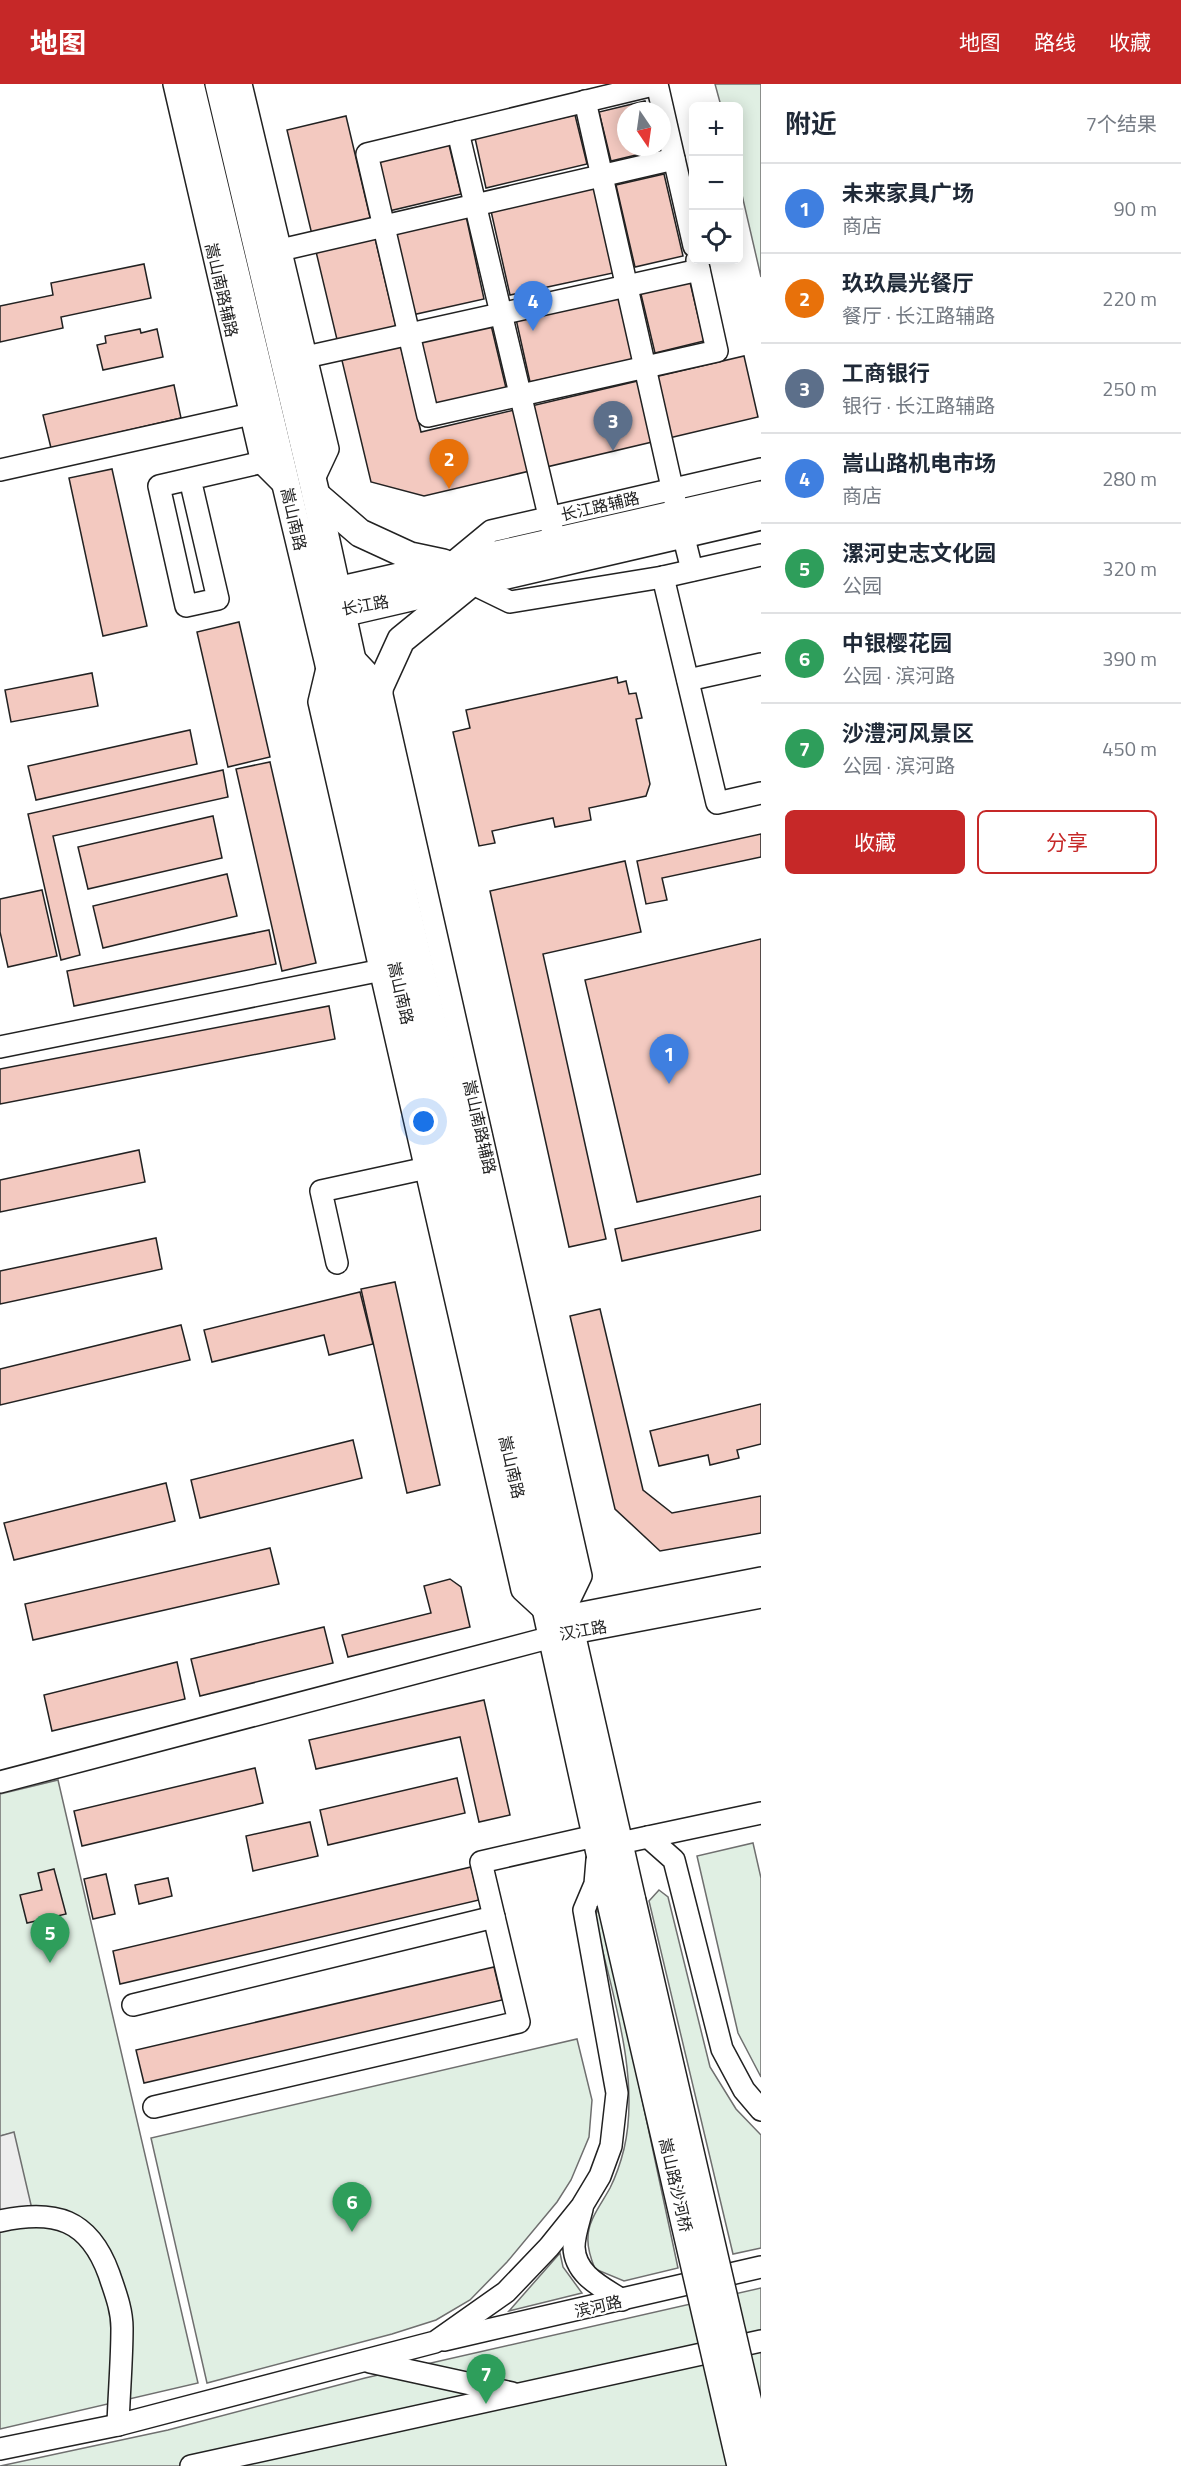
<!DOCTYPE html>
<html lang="zh">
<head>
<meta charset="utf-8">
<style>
  body { margin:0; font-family:"Titillium Web","Noto Sans SC",sans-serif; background:#f6f6f7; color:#1f2937 }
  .controls { position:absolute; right:18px; top:18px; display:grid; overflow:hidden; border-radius:9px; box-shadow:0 3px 15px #0003 }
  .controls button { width:54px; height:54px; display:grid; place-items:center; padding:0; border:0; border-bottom:2px solid #e0e1e3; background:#fff; color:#1f2937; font:30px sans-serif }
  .compass { position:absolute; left:617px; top:18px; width:54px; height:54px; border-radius:50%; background:#fff; box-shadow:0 3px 15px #0003; rotate:167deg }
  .you { position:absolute; left:424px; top:1038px; width:21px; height:21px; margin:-15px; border:4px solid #fff; border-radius:50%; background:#1a73e8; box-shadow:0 0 0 9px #1a73e833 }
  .badge { display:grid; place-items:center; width:39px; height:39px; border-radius:50%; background:#c62828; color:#fff; font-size:20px; font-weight:700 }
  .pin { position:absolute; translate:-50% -50px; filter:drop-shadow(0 2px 3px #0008) }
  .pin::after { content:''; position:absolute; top:32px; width:21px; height:18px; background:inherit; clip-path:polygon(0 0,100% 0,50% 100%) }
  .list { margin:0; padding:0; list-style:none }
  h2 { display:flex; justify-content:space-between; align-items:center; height:78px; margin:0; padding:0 24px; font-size:26px }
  h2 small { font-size:20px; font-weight:400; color:#747a83 }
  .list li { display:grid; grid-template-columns:39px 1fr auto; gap:18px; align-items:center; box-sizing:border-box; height:90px; padding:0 24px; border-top:2px solid #e0e1e3 }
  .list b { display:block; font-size:22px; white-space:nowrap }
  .list p { margin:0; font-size:20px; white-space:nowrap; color:#747a83 }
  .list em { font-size:20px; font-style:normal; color:#747a83 }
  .actions { display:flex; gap:12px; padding:18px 24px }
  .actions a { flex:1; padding:14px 0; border:2px solid #c62828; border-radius:9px; text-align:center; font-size:21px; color:#c62828 }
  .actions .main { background:#c62828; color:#fff }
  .icon { flex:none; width:33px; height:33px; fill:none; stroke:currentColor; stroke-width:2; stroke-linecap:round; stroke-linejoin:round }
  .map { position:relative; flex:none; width:761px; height:2382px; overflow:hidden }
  header { display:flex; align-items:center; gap:36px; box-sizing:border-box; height:84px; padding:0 30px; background:#c62828; color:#fff }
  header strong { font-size:28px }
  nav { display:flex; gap:33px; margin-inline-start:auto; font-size:21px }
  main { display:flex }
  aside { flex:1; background:#fff }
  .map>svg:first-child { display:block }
  .green { fill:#e0efe3; stroke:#6f6f6f; stroke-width:1.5 }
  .parking { fill:#ededed; stroke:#6f6f6f; stroke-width:1.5 }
  .building { fill:#f3c9c0; stroke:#222; stroke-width:1.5 }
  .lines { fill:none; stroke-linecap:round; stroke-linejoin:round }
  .minor-casing { stroke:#222; stroke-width:24 }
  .major-casing { stroke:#222; stroke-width:30 }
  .minor { stroke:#fff; stroke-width:21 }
  .major { stroke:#fff; stroke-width:27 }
  .major-bridge-casing { stroke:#222; stroke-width:30; stroke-linecap:butt }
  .major-bridge { stroke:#fff; stroke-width:27 }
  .labels { text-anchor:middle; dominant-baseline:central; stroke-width:4.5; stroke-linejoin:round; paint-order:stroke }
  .street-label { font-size:16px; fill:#222; stroke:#fff }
</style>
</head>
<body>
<header>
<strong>地图</strong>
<nav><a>地图</a><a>路线</a><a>收藏</a></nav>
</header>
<main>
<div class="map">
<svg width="761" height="2382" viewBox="0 0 761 2382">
  <rect width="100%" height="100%" fill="#fff"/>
  <g class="green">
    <path d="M715,0H761V193L739,98L738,22H721Z"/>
    <path d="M58,1696L198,2299L0,2345V2146L13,2049L0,2052V1710Z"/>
    <path d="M753,1759L761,1794V1993L738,1949L697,1772Z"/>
    <path d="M659,1806L668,1813L710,1983L736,2025L761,2051V2164L733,2170L649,1817Z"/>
    <path d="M597,1827H602L678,2184L624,2197L595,2185C591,2175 587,2164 588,2153C588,2136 602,2119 610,2104C616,2092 621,2077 624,2065C641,1993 611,1906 595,1835Z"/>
    <path d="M577,1955L592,2016L589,2053L571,2096L557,2118L507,2178L470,2216L436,2236L392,2250L207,2299L151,2054Z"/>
    <path d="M560,2169L563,2183L582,2209L509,2227Z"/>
    <path d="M761,2204V2382H0L168,2346L365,2294Z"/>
  </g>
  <path class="parking" d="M14,2048L35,2138L0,2146V2052Z"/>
  <g class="building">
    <path d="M645,17L648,27H626V63H656L657,66L611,77L599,28Z"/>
    <path d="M575,31L587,80L486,104L475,54Z"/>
    <path d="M346,32L421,348L744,272L758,333L424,412L371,398L287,46Z"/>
    <path d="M449,61L461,110L389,127L378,77Z"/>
    <path d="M664,90L683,172L635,183L616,101Z"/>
    <path d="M595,104L613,189L510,211L491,127Z"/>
    <path d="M466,132L484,215L412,231L393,148Z"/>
    <path d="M144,180L151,214L61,233L63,244L0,258V222L53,211L51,199Z"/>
    <path d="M689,194L704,257L655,269L640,206Z"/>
    <path d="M619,211L634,275L530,298L516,235Z"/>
    <path d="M491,241L506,304L435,320L420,257Z"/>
    <path d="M140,245L141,249L157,245L163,273L103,286L97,261L106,259L105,252Z"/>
    <path d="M174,301L181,334L51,364L43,331Z"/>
    <path d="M112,385L147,542L103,552L69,394Z"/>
    <path d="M239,538L270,673L228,683L197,548Z"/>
    <path d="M92,589L98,622L11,638L5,606Z"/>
    <path d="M617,593L618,599L626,597L629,610L636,609L642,634L636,635L650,700L646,712L589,724L591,736L555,743L553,734L492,747L495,759L479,762L453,648L470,644L466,626Z"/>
    <path d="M190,646L197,680L36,716L28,682Z"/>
    <path d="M270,678L316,879L282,887L236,685Z"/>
    <path d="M223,686L228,713L53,752L80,871L61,876L28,730Z"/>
    <path d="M213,732L222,774L88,805L78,763Z"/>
    <path d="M761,750V773L662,794L667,816L646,820L637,777Z"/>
    <path d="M625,777L641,848L543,870L606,1155L569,1163L490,807Z"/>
    <path d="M227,790L237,832L103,864L93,822Z"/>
    <path d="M42,806L57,872L8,883L0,848V815Z"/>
    <path d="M269,846L276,880L74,922L67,887Z"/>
    <path d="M761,855V1090L637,1118L585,896Z"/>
    <path d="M329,922L335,955L0,1020V985Z"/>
    <path d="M139,1066L145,1098L0,1128V1096Z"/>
    <path d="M761,1112V1146L622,1177L615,1145Z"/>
    <path d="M156,1154L162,1185L0,1220V1187Z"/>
    <path d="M395,1198L440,1401L407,1409L361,1205Z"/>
    <path d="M360,1208L373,1260L329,1271L324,1251L212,1278L204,1246Z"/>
    <path d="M600,1225L643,1406L672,1429L761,1412V1449L660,1467L615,1425L570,1232Z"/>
    <path d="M181,1241L190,1276L0,1321V1285Z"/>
    <path d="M761,1320V1360L737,1366L739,1374L710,1381L708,1371L659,1382L650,1347Z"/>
    <path d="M353,1356L362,1394L200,1434L191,1396Z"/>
    <path d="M166,1399L175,1437L14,1476L4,1439Z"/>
    <path d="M270,1464L279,1500L33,1556L25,1520Z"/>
    <path d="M450,1495L461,1503L470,1543L348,1573L342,1551L431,1529L424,1502Z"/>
    <path d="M324,1543L333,1579L200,1612L191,1575Z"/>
    <path d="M177,1578L185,1615L52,1647L44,1611Z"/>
    <path d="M484,1616L510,1731L479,1738L460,1653L316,1685L309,1656Z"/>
    <path d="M255,1684L263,1719L82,1762L74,1727Z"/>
    <path d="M457,1694L465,1729L328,1761L320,1726Z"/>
    <path d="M310,1738L318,1772L253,1787L246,1752Z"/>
    <path d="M471,1783L479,1816L120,1900L113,1867Z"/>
    <path d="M54,1785L66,1830L27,1839L20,1811L42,1806L38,1789Z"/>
    <path d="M106,1790L115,1830L93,1835L84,1795Z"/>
    <path d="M168,1794L172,1812L139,1820L135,1801Z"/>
    <path d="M494,1883L502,1916L144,1999L136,1966Z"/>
  </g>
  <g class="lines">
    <g class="minor-casing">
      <g id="minor">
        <path d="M174,0L262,379L286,403"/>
        <path d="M241,0L328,365L313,397"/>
        <path d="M585,17L678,430"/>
        <path d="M458,48L555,457"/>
        <path d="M694,162L657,0L367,70L428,332L717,267L697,176"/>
        <path d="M259,171L674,75"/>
        <path d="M306,273L699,186"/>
        <path d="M0,386L251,330"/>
        <path d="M190,395L218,515L186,522L159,402L276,375"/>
        <path d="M683,450L692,486"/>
        <path d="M451,480L491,447L761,385"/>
        <path d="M663,493L717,719L761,709"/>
        <path d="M471,499L510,518L663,493L761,471"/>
        <path d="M350,570L380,602L581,1492L565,1525"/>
        <path d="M328,580L319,618L522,1506L547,1529"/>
        <path d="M688,596L761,580"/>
        <path d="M0,963L392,884"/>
        <path d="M337,1179L321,1107L436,1082"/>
        <path d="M559,1542L566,1532L761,1494"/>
        <path d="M0,1698L552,1553L761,1513"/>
        <path d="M648,1753L761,1729"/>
        <path d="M620,1759L648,1753L674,1776L722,1965L744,2006L761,2026"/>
        <path d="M133,1921L494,1833"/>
        <path d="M154,2023L519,1938L481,1778L595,1752"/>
        <path d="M582,2125C579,2137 574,2151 574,2163C575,2191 602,2203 622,2216"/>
        <path d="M0,2137C55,2125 89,2135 109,2190C115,2208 122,2225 122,2244C122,2276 119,2309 118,2341"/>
        <path d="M444,2256L761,2183"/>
        <path d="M370,2278L512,2309"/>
        <path d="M0,2365L118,2341L435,2258L506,2208L549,2163L582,2122L600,2092L611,2062L617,2009L584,1826L595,1800L597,1776"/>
        <path d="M191,2382L761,2257"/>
      </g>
    </g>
    <g class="major-casing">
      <g id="major">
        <path d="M190,0L328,576L395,883L547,1529L611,1819"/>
        <path d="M219,0L316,411L405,819L632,1817"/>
        <path d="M316,411L360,449L410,472L443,479"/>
        <path d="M323,517L337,507L761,411"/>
        <path d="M324,525L342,529L761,432"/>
        <path d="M371,645L380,602L401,556L466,503"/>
      </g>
    </g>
    <use href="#minor" class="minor"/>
    <use href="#major" class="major"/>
    <g class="major-bridge-casing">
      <g id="major-bridge">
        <path d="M632,1817L761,2375"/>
        <path d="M611,1819L741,2382"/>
      </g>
    </g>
    <use href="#major-bridge" class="major-bridge"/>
  </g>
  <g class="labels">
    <g class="street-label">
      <text transform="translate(222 206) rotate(77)">嵩山南路辅路</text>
      <text transform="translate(600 422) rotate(-13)">长江路辅路</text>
      <text transform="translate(294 435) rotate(77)">嵩山南路</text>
      <text transform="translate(365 521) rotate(-10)">长江路</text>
      <text transform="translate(401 909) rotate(77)">嵩山南路</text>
      <text transform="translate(480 1043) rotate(77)">嵩山南路辅路</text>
      <text transform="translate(512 1383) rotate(77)">嵩山南路</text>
      <text transform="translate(583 1546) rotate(-10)">汉江路</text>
      <text transform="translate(676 2101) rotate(77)">嵩山路沙河桥</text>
      <text transform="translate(598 2222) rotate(-13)">滨河路</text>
    </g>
  </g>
</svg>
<div class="controls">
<button>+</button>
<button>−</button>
<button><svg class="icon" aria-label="locate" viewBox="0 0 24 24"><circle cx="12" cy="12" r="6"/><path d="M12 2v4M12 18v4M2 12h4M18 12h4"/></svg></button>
</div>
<svg class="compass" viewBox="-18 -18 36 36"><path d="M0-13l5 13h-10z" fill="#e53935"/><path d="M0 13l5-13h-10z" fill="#747a83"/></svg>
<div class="you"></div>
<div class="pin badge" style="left:669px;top:1000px;background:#3f7fe0">1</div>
<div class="pin badge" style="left:449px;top:405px;background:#e8710a">2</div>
<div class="pin badge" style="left:613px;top:367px;background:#5c6f8a">3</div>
<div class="pin badge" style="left:533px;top:247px;background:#3f7fe0">4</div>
<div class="pin badge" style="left:50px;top:1879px;background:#2e9e5b">5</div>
<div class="pin badge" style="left:352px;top:2148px;background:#2e9e5b">6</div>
<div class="pin badge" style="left:486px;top:2320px;background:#2e9e5b">7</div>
</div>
<aside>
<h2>附近<small>7个结果</small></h2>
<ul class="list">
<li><span class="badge" style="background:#3f7fe0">1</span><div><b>未来家具广场</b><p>商店</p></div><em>90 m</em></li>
<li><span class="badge" style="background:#e8710a">2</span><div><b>玖玖晨光餐厅</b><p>餐厅 · 长江路辅路</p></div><em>220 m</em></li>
<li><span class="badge" style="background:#5c6f8a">3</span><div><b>工商银行</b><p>银行 · 长江路辅路</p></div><em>250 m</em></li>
<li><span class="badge" style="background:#3f7fe0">4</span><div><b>嵩山路机电市场</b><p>商店</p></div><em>280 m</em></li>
<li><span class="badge" style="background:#2e9e5b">5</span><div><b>漯河史志文化园</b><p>公园</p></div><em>320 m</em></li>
<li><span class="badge" style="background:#2e9e5b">6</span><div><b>中银樱花园</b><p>公园 · 滨河路</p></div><em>390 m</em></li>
<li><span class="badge" style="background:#2e9e5b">7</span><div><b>沙澧河风景区</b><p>公园 · 滨河路</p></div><em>450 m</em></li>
</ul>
<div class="actions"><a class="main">收藏</a><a>分享</a></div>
</aside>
</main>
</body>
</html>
